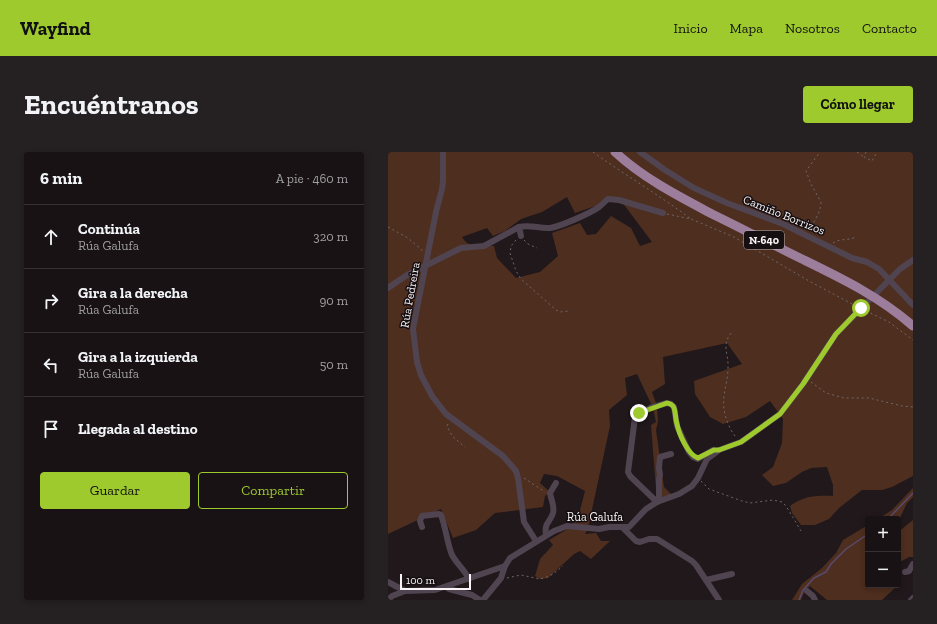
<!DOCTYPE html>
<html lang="es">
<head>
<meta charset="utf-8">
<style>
  body { margin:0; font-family:"Zilla Slab",serif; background:#252022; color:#f1f3f6 }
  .controls { position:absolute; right:12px; bottom:12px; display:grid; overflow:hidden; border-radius:4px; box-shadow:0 2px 6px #0003 }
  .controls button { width:36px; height:36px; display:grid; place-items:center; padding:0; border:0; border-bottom:1px solid #363234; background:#181214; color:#f1f3f6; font:20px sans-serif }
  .scale { position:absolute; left:12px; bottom:10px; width:71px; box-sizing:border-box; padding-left:4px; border:2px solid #f8f3f5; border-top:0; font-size:11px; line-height:14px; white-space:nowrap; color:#f8f3f5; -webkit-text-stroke:3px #160f12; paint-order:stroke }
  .stop { position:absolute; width:12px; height:12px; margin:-9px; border:3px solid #9eca2e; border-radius:50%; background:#fff }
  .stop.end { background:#9eca2e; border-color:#fff; box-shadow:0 1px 4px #0008 }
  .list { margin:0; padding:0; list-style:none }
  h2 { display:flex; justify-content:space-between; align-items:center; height:52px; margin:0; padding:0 16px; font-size:17px }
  h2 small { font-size:13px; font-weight:400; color:#9f9ea0 }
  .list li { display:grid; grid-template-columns:26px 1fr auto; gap:12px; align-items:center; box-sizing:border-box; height:64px; padding:0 16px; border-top:1px solid #363234 }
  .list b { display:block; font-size:15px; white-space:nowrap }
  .list p { margin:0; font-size:13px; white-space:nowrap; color:#9f9ea0 }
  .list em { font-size:13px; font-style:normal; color:#9f9ea0 }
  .actions { display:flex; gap:8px; padding:12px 16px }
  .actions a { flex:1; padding:9px 0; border:1px solid #9eca2e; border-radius:4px; text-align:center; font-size:14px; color:#9eca2e }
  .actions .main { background:#9eca2e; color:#111 }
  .icon { flex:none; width:22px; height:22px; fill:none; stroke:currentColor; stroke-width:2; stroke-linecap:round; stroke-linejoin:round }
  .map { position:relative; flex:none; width:525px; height:448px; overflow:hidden; border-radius:4px }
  header { display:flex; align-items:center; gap:24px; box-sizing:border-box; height:56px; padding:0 20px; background:#9eca2e; color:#111 }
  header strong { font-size:19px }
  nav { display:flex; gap:22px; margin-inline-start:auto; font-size:14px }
  .intro { display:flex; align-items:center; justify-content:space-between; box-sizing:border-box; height:96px; padding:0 24px }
  h1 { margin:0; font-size:28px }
  .button { padding:10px 18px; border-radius:4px; background:#9eca2e; color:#111; font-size:14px; font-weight:700 }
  main { display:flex; gap:24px; padding:0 24px }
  aside { flex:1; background:#181214; border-radius:4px; box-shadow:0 2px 6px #0003 }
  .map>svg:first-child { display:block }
  .green { fill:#4e2e1f; fill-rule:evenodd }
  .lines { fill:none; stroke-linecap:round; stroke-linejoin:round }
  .stream { stroke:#584b6e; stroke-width:1.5 }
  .path { stroke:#6e686a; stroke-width:1; stroke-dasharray:2 3; stroke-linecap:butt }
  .minor { stroke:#514451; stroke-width:6 }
  .highway { stroke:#9d7d9c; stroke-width:9 }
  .route { stroke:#9eca2e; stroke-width:5 }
  .labels { text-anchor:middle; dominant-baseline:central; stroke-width:3; stroke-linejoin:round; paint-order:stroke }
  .shield { fill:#160f12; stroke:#b4afb1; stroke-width:1 }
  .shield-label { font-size:11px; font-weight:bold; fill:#f8f3f5 }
  .street-label { font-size:12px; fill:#f8f3f5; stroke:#160f12 }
</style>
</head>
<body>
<header>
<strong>Wayfind</strong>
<nav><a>Inicio</a><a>Mapa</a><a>Nosotros</a><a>Contacto</a></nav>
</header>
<div class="intro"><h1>Encuéntranos</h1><a class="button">Cómo llegar</a></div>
<main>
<aside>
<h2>6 min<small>A pie · 460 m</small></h2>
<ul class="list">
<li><svg class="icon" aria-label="ahead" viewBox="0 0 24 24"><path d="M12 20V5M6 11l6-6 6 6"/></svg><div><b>Continúa</b><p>Rúa Galufa</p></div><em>320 m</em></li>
<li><svg class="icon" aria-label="right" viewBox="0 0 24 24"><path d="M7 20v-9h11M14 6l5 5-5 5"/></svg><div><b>Gira a la derecha</b><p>Rúa Galufa</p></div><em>90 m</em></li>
<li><svg class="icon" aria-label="left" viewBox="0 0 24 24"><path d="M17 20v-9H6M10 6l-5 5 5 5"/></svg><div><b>Gira a la izquierda</b><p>Rúa Galufa</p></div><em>50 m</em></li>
<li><svg class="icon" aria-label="arrive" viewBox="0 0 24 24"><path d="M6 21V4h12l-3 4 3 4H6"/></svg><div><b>Llegada al destino</b></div></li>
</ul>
<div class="actions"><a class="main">Guardar</a><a>Compartir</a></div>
</aside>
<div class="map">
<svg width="525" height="448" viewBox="0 0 525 448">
  <rect width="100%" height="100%" fill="#20181b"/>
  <g class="green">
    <path d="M0,0H525V324L504,335L494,338H474L451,356L441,367L427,373H413L404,361L402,354C415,344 429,343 445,344V333L439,315L423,316L414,320L398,331L385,334L374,323L385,315L394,291L395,267L382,249L358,265L335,272L322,265L307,242L306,229L354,212L339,191L275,205L277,232L264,240L269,254L270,269L268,278L276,335L287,346L269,350L263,273L268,270L265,256L249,222L237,226L239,243L221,258L222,274L200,376L197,382L208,381L213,389H222L203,407L192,399L186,402L160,426L152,427L147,424L152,407L165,393L161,388L178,378L190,366L197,339L169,324L156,322L152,331L162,340L157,344L155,355L107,361L88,378L65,386L53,357L0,382ZM179,45L187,61L231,46L264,90L252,94L243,76L223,64L208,82L199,83L192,71L164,81L170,104L152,120L128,126L109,106L106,94C92,94 82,98 74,85L99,76L105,84L117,79L133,67L154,60Z"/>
    <path d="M525,336V345L519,351L510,370V367H490L504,358Z"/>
    <path d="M525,368V405H521L510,411V380Z"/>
    <path d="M480,373V433H510L494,448H439L422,434L417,439L413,448H404L414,432L434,416L448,401L455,388Z"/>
  </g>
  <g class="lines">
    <g class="stream">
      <path d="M500,367L525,341"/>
      <path d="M411,448L415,438L426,426L438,420L443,412L458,397L480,382"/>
    </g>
    <g class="path">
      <path d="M205,0C237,23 271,43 303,67"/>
      <path d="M469,0L476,5"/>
      <path d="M478,0L476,5L484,9L489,0"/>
      <path d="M279,62L303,67L346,85L421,129L468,154"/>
      <path d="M0,75L20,86L35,99"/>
      <path d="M423,80C424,69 433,62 433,50L423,32L418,19L432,0"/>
      <path d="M128,88L123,94L122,101L128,119L133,127L168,158L172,160L181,159"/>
      <path d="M136,88L140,92L149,96"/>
      <path d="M445,91C452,86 460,89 468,85"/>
      <path d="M478,159L501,170L525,188"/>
      <path d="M343,181C333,194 341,202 340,216C340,230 334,243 336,257C337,265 342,279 348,285"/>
      <path d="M423,230L438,241L456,246H481L514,254L525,255"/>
      <path d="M60,272L59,274L64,284L77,295"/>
      <path d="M136,326L157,340"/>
      <path d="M313,329L321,337L354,349L362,351L385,348L394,350L398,354L413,379"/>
      <path d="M119,426L133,423L152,427L159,425L165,422L175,414"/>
    </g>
    <g class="minor">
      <path d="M55,0V29L54,37L48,60L25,177L29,210L33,223L44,244L58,262L115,304L128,319L130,326L136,370L148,389"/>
      <path d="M252,0L277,18L306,36L339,51L395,72L464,106L479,110L491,117L525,153"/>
      <path d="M131,75L133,84"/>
      <path d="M0,136L19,123L73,96L96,94L131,75C143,72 151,77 162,76C171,75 203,61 211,55C214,53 217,49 220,47L231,48L275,61"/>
      <path d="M269,350L242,324L240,320L247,265L262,256L279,251L283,252L286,255L289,274L301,300L305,305L310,307L325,298"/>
      <path d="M269,350L271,344V327L272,323L271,316L272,305L283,302"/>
      <path d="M34,375L32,369L34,364L51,362L53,363C58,376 59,391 64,403C69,412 76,417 81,427"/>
      <path d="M235,376L248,389L252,390L261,387H269L304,409L308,413L331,448"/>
      <path d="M158,383C156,370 162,371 165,361C167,354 163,348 162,341L168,331"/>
      <path d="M517,420L521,419L525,412"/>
      <path d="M318,428L344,422"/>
      <path d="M0,430L17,439L47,438L117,414"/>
      <path d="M58,435L61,437L84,443L92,448"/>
      <path d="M419,439L425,444L427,448"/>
      <path d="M0,448L4,444L17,439"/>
      <path d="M95,448L113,426L117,414L122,406L166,379L179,374L211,377L221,375H241L258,357L269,350L291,342L304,334L310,326L319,307L331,298L353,290L392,262L415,232L448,182L512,117L525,108"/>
      <path d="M523,448L525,446"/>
    </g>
    <path class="highway" d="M227,0C255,26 290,44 324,62C355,77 385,93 416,108C455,127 492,145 525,174"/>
  </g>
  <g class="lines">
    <path class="route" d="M251,261L279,251C282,252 283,252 285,254C288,258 287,267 289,272C291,282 300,303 310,306L326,298H331L353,290L392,262L415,232L448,182L473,156"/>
  </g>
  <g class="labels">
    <rect class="shield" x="356" y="79" width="40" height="18" rx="3"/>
    <g class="shield-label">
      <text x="376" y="88">N-640</text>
    </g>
    <g class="street-label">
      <text transform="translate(396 63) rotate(22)">Camiño Borrizos</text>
      <text transform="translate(22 143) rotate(-80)">Rúa Pedreira</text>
      <text x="207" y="365">Rúa Galufa</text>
    </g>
  </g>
</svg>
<div class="controls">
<button>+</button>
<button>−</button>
</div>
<div class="scale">100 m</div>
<div class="stop" style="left:473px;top:156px"></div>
<div class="stop end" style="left:251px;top:261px"></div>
</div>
</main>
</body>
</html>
